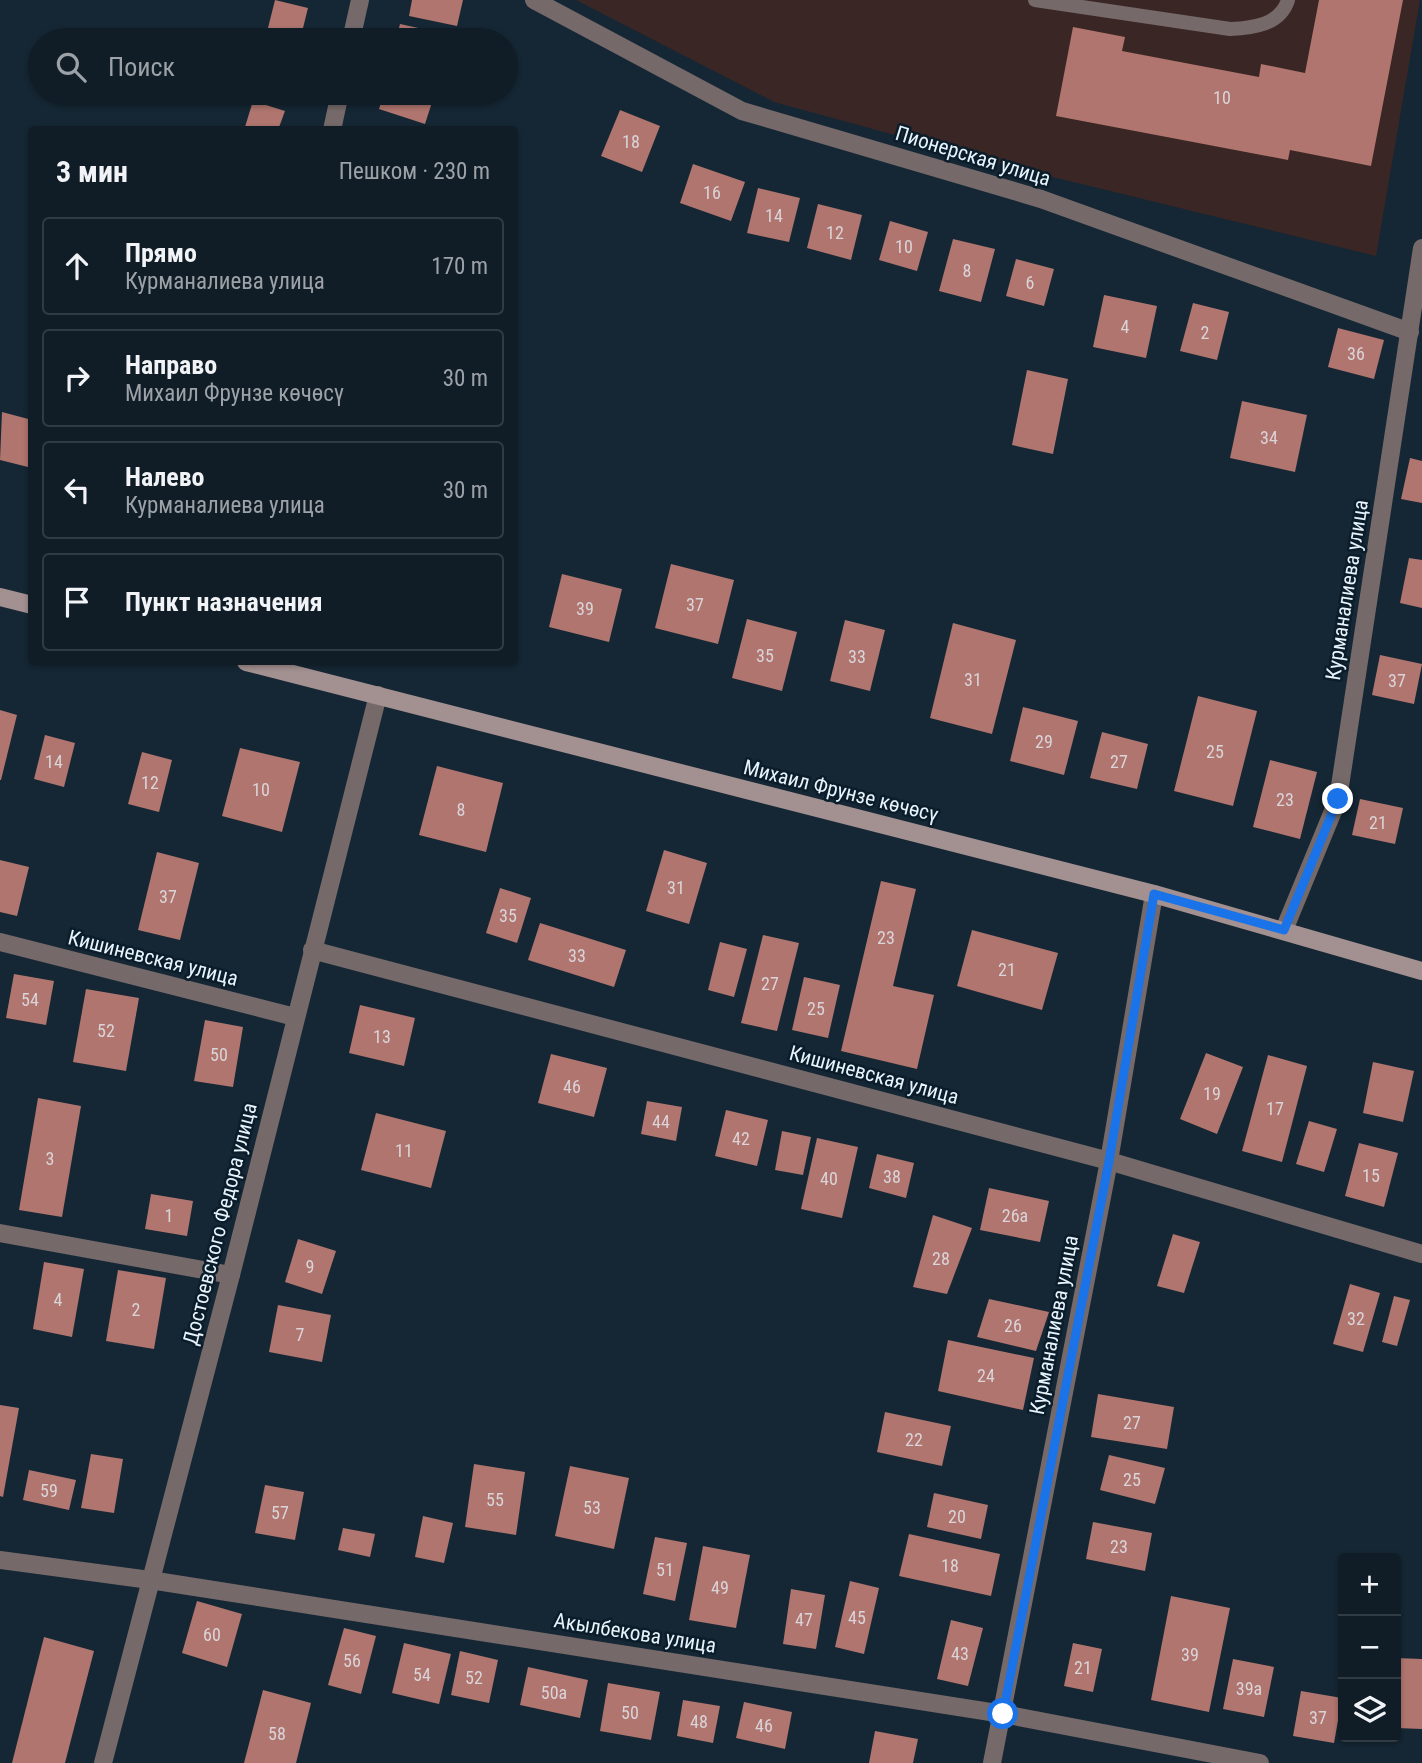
<!DOCTYPE html>
<html lang="ru">
<head>
<meta charset="utf-8">
<style>
  body { margin:0; font-family:"Roboto Condensed",sans-serif; background:#1e2a33; color:#f1f3f6 }
  .controls { position:absolute; right:21px; bottom:21px; display:grid; overflow:hidden; border-radius:7px; box-shadow:0 2px 5px #0004 }
  .controls button { width:63px; height:63px; display:grid; place-items:center; padding:0; border:0; border-bottom:2px solid #303b44; background:#101d27; color:#f1f3f6; font:35px sans-serif }
  .stop { position:absolute; width:21px; height:21px; margin:-16px; border:5px solid #1a73e8; border-radius:50%; background:#fff }
  .stop.end { background:#1a73e8; border-color:#fff; box-shadow:0 2px 7px #0008 }
  .list { margin:0; padding:0; list-style:none }
  h2 { display:flex; justify-content:space-between; align-items:center; height:91px; margin:0; padding:0 28px; font-size:30px }
  h2 small { font-size:23px; font-weight:400; color:#9ca2a7 }
  .list li { display:grid; grid-template-columns:46px 1fr auto; gap:21px; align-items:center; box-sizing:border-box; height:98px; margin:0 14px 14px; padding:0 14px; border:2px solid #303b44; border-radius:7px }
  .list b { display:block; font-size:26px; white-space:nowrap }
  .list p { margin:0; font-size:23px; white-space:nowrap; color:#9ca2a7 }
  .list em { font-size:23px; font-style:normal; color:#9ca2a7 }
  .icon { flex:none; width:38px; height:38px; fill:none; stroke:currentColor; stroke-width:2; stroke-linecap:round; stroke-linejoin:round }
  .map { position:relative; flex:none; width:1422px; height:1763px; overflow:hidden }
  .search { position:absolute; background:#101d27; box-shadow:0 2px 5px #0004; left:28px; top:28px; width:490px; height:77px; display:flex; align-items:center; gap:18px; box-sizing:border-box; padding:0 24px; border-radius:38px; color:#9ca2a7; font-size:26px }
  .panel { position:absolute; background:#101d27; box-shadow:0 2px 5px #0004; left:28px; top:126px; width:490px; height:539px; border-radius:7px }
  .map>svg:first-child { display:block }
  .medical { fill:#3a2624 }
  .building { fill:#af756e }
  .lines { fill:none; stroke-linecap:round; stroke-linejoin:round }
  .lane { stroke:#756969; stroke-width:14 }
  .street { stroke:#756969; stroke-width:18 }
  .secondary { stroke:#a39090; stroke-width:18 }
  .route { stroke:#1a73e8; stroke-width:9 }
  .labels { text-anchor:middle; dominant-baseline:central; stroke-width:5; stroke-linejoin:round; paint-order:stroke }
  .number-label { font-size:18px; fill:#dad4d9 }
  .street-label { font-size:21px; fill:#e8f4fd; stroke:#0b1d2a }
</style>
</head>
<body>
<div class="map">
<svg width="1422" height="1763" viewBox="0 0 1422 1763">
  <rect width="100%" height="100%" fill="#152734"/>
  <path class="medical" d="M576,0H1420L1376,256L1012,167L774,102Z"/>
  <g class="building">
    <path d="M275,0L308,8L300,40H265Z"/>
    <path d="M412,0H463L457,26L409,16Z"/>
    <path d="M1319,0H1403L1371,166L1290,150L1288,160L1056,116L1073,27L1125,37L1122,51L1259,77L1261,64L1305,73Z"/>
    <path d="M400,24L441,33L439,40H396Z"/>
    <path d="M384,93H435L425,124L379,109Z"/>
    <path d="M253,101L285,111L278,130H244Z"/>
    <path d="M620,110L660,126L642,172L601,156Z"/>
    <path d="M693,164L745,182L731,221L680,203Z"/>
    <path d="M758,188L800,198L789,242L747,233Z"/>
    <path d="M818,204L862,215L851,260L807,248Z"/>
    <path d="M890,221L928,232L917,271L879,260Z"/>
    <path d="M953,239L995,249L981,302L939,291Z"/>
    <path d="M1016,259L1054,269L1044,306L1006,296Z"/>
    <path d="M1104,295L1157,306L1146,358L1093,347Z"/>
    <path d="M1193,303L1229,312L1217,360L1180,351Z"/>
    <path d="M1338,328L1384,340L1374,379L1328,367Z"/>
    <path d="M1027,370L1068,379L1053,454L1012,445Z"/>
    <path d="M1242,401L1307,415L1295,472L1230,458Z"/>
    <path d="M2,412L32,420V468L0,460Z"/>
    <path d="M1410,458L1422,461V503L1401,499Z"/>
    <path d="M1409,558L1422,560V608L1400,603Z"/>
    <path d="M671,564L734,580L718,644L655,628Z"/>
    <path d="M562,574L622,589L609,642L549,627Z"/>
    <path d="M747,619L797,632L782,691L732,678Z"/>
    <path d="M845,620L885,630L870,691L830,681Z"/>
    <path d="M953,623L1016,640L992,734L930,718Z"/>
    <path d="M1380,655L1422,664L1414,704L1372,695Z"/>
    <path d="M1198,696L1257,711L1233,806L1174,791Z"/>
    <path d="M1023,707L1078,721L1064,775L1010,761Z"/>
    <path d="M0,710L17,715L1,780H0Z"/>
    <path d="M1102,732L1148,744L1137,789L1090,778Z"/>
    <path d="M45,735L75,743L64,787L34,779Z"/>
    <path d="M240,748L300,762L282,832L222,816Z"/>
    <path d="M142,752L172,760L159,812L128,804Z"/>
    <path d="M1270,760L1317,772L1300,839L1253,827Z"/>
    <path d="M437,766L503,783L486,852L419,835Z"/>
    <path d="M1360,799L1403,808L1395,844L1352,835Z"/>
    <path d="M664,850L707,863L689,924L646,911Z"/>
    <path d="M157,852L199,863L180,940L138,930Z"/>
    <path d="M0,860L29,867L17,916L0,912Z"/>
    <path d="M881,881L916,889L893,986L934,995L917,1069L841,1051Z"/>
    <path d="M500,888L531,898L517,943L486,933Z"/>
    <path d="M540,923L626,950L614,987L528,960Z"/>
    <path d="M972,930L1058,953L1042,1010L957,986Z"/>
    <path d="M763,935L799,943L777,1031L741,1023Z"/>
    <path d="M720,942L747,949L734,997L708,990Z"/>
    <path d="M14,974L54,981L46,1025L6,1018Z"/>
    <path d="M804,977L840,985L828,1038L792,1030Z"/>
    <path d="M86,989L139,998L126,1071L73,1062Z"/>
    <path d="M360,1005L415,1018L404,1066L349,1053Z"/>
    <path d="M205,1020L243,1027L233,1087L194,1081Z"/>
    <path d="M1206,1053L1243,1067L1217,1134L1180,1119Z"/>
    <path d="M551,1054L607,1068L594,1117L538,1103Z"/>
    <path d="M1268,1055L1307,1066L1282,1162L1242,1151Z"/>
    <path d="M1373,1062L1414,1071L1403,1122L1363,1113Z"/>
    <path d="M38,1098L81,1106L62,1217L19,1210Z"/>
    <path d="M647,1101L682,1107L676,1141L641,1134Z"/>
    <path d="M726,1110L768,1120L757,1166L715,1156Z"/>
    <path d="M376,1113L446,1131L431,1188L361,1170Z"/>
    <path d="M1309,1121L1337,1129L1324,1172L1296,1164Z"/>
    <path d="M782,1131L811,1137L803,1175L775,1170Z"/>
    <path d="M817,1138L858,1147L842,1218L801,1209Z"/>
    <path d="M1359,1143L1398,1153L1384,1207L1345,1196Z"/>
    <path d="M877,1154L914,1163L906,1198L869,1188Z"/>
    <path d="M989,1188L1049,1201L1040,1242L980,1230Z"/>
    <path d="M151,1194L193,1201L187,1236L145,1229Z"/>
    <path d="M933,1215L972,1228L947,1294L913,1287Z"/>
    <path d="M1173,1234L1200,1242L1184,1293L1157,1286Z"/>
    <path d="M298,1239L336,1251L322,1294L285,1282Z"/>
    <path d="M44,1262L84,1269L72,1337L33,1329Z"/>
    <path d="M118,1270L166,1278L154,1349L106,1341Z"/>
    <path d="M1350,1284L1380,1293L1363,1352L1333,1344Z"/>
    <path d="M1394,1296L1410,1300L1397,1346L1382,1342Z"/>
    <path d="M989,1299L1049,1312L1036,1351L977,1337Z"/>
    <path d="M278,1305L331,1315L322,1362L269,1352Z"/>
    <path d="M948,1340L1034,1358L1023,1410L938,1391Z"/>
    <path d="M1098,1394L1174,1407L1167,1449L1091,1437Z"/>
    <path d="M0,1405L19,1408L3,1497L0,1496Z"/>
    <path d="M885,1412L951,1426L942,1466L877,1452Z"/>
    <path d="M91,1454L123,1459L114,1513L81,1508Z"/>
    <path d="M1109,1455L1165,1468L1155,1504L1100,1490Z"/>
    <path d="M474,1464L525,1472L516,1535L465,1527Z"/>
    <path d="M570,1466L629,1478L614,1549L555,1536Z"/>
    <path d="M29,1470L76,1480L69,1510L23,1500Z"/>
    <path d="M265,1485L304,1492L295,1540L255,1533Z"/>
    <path d="M934,1493L988,1505L981,1539L927,1527Z"/>
    <path d="M423,1516L453,1523L444,1563L415,1557Z"/>
    <path d="M1093,1522L1152,1533L1145,1571L1086,1559Z"/>
    <path d="M343,1528L375,1534L370,1557L338,1550Z"/>
    <path d="M909,1534L1000,1554L991,1596L899,1576Z"/>
    <path d="M655,1537L687,1543L675,1601L643,1594Z"/>
    <path d="M703,1546L750,1555L736,1628L689,1620Z"/>
    <path d="M850,1581L879,1588L864,1654L835,1647Z"/>
    <path d="M791,1589L825,1595L816,1649L783,1644Z"/>
    <path d="M1171,1596L1230,1608L1209,1712L1151,1700Z"/>
    <path d="M197,1601L242,1614L227,1667L182,1653Z"/>
    <path d="M951,1620L983,1628L968,1686L937,1679Z"/>
    <path d="M344,1628L376,1636L361,1694L328,1685Z"/>
    <path d="M44,1637L94,1651L65,1763H12Z"/>
    <path d="M404,1643L451,1654L439,1704L392,1693Z"/>
    <path d="M1073,1643L1102,1649L1093,1692L1064,1686Z"/>
    <path d="M460,1651L498,1660L489,1703L451,1695Z"/>
    <path d="M1396,1658L1422,1659V1729L1396,1728Z"/>
    <path d="M1233,1659L1274,1667L1264,1717L1223,1709Z"/>
    <path d="M528,1667L588,1680L580,1718L520,1705Z"/>
    <path d="M608,1683L660,1692L651,1740L600,1731Z"/>
    <path d="M263,1690L311,1703L296,1763H244Z"/>
    <path d="M1301,1691L1342,1698L1334,1743L1293,1736Z"/>
    <path d="M683,1700L720,1706L713,1743L677,1736Z"/>
    <path d="M744,1702L792,1712L785,1749L736,1738Z"/>
    <path d="M875,1731L918,1739L913,1763H869Z"/>
  </g>
  <g class="lines">
    <path class="lane" d="M1035,0L1230,29C1253,28 1280,25 1288,0"/>
    <g class="street">
      <path d="M534,0L742,111L1041,199L1410,332"/>
      <path d="M351,40L360,0"/>
      <path d="M332,130L340,93"/>
      <path d="M1284,930L1338,799L1422,248"/>
      <path d="M0,942L295,1017"/>
      <path d="M312,950L1109,1161L1422,1254"/>
      <path d="M0,1233L231,1275"/>
      <path d="M0,1560L150,1580L1003,1714L1260,1763"/>
      <path d="M103,1763L231,1275L378,695"/>
      <path d="M992,1763L1109,1161L1154,894"/>
    </g>
    <g class="secondary">
      <path d="M0,597L32,605"/>
      <path d="M246,662L1154,894L1422,971"/>
    </g>
  </g>
  <g class="lines">
    <path class="route" d="M1003,1714L1109,1161L1154,894L1284,930L1338,799"/>
  </g>
  <g class="labels">
    <g class="number-label">
      <text x="1222" y="97">10</text>
      <text x="631" y="141">18</text>
      <text x="712" y="192">16</text>
      <text x="774" y="215">14</text>
      <text x="835" y="232">12</text>
      <text x="904" y="246">10</text>
      <text x="967" y="270">8</text>
      <text x="1030" y="282">6</text>
      <text x="1125" y="326">4</text>
      <text x="1205" y="332">2</text>
      <text x="1356" y="353">36</text>
      <text x="1269" y="437">34</text>
      <text x="695" y="604">37</text>
      <text x="585" y="608">39</text>
      <text x="765" y="655">35</text>
      <text x="857" y="656">33</text>
      <text x="973" y="679">31</text>
      <text x="1397" y="680">37</text>
      <text x="1044" y="741">29</text>
      <text x="1215" y="751">25</text>
      <text x="54" y="761">14</text>
      <text x="1119" y="761">27</text>
      <text x="150" y="782">12</text>
      <text x="261" y="789">10</text>
      <text x="1285" y="799">23</text>
      <text x="461" y="809">8</text>
      <text x="1378" y="822">21</text>
      <text x="676" y="887">31</text>
      <text x="168" y="896">37</text>
      <text x="508" y="915">35</text>
      <text x="886" y="937">23</text>
      <text x="577" y="955">33</text>
      <text x="1007" y="969">21</text>
      <text x="770" y="983">27</text>
      <text x="30" y="999">54</text>
      <text x="816" y="1008">25</text>
      <text x="106" y="1030">52</text>
      <text x="382" y="1036">13</text>
      <text x="219" y="1054">50</text>
      <text x="572" y="1086">46</text>
      <text x="1212" y="1093">19</text>
      <text x="1275" y="1108">17</text>
      <text x="661" y="1121">44</text>
      <text x="741" y="1138">42</text>
      <text x="404" y="1150">11</text>
      <text x="50" y="1158">3</text>
      <text x="1371" y="1175">15</text>
      <text x="892" y="1176">38</text>
      <text x="829" y="1178">40</text>
      <text x="169" y="1215">1</text>
      <text x="1015" y="1215">26а</text>
      <text x="941" y="1258">28</text>
      <text x="310" y="1266">9</text>
      <text x="58" y="1299">4</text>
      <text x="136" y="1309">2</text>
      <text x="1356" y="1318">32</text>
      <text x="1013" y="1325">26</text>
      <text x="300" y="1334">7</text>
      <text x="986" y="1375">24</text>
      <text x="1132" y="1422">27</text>
      <text x="914" y="1439">22</text>
      <text x="1132" y="1479">25</text>
      <text x="49" y="1490">59</text>
      <text x="495" y="1499">55</text>
      <text x="592" y="1507">53</text>
      <text x="280" y="1512">57</text>
      <text x="957" y="1516">20</text>
      <text x="1119" y="1546">23</text>
      <text x="950" y="1565">18</text>
      <text x="665" y="1569">51</text>
      <text x="720" y="1587">49</text>
      <text x="857" y="1617">45</text>
      <text x="804" y="1619">47</text>
      <text x="212" y="1634">60</text>
      <text x="960" y="1653">43</text>
      <text x="1190" y="1654">39</text>
      <text x="352" y="1660">56</text>
      <text x="1083" y="1667">21</text>
      <text x="422" y="1674">54</text>
      <text x="474" y="1677">52</text>
      <text x="1249" y="1688">39a</text>
      <text x="554" y="1692">50а</text>
      <text x="630" y="1712">50</text>
      <text x="1318" y="1717">37</text>
      <text x="699" y="1721">48</text>
      <text x="764" y="1725">46</text>
      <text x="277" y="1733">58</text>
    </g>
    <g class="street-label">
      <text transform="translate(973 156) rotate(17)">Пионерская улица</text>
      <text transform="translate(1347 590) rotate(-81)">Курманалиева улица</text>
      <text transform="translate(841 791) rotate(14)">Михаил Фрунзе көчөсү</text>
      <text transform="translate(153 958) rotate(14)">Кишиневская улица</text>
      <text transform="translate(874 1075) rotate(15)">Кишиневская улица</text>
      <text transform="translate(220 1224) rotate(-76)">Достоевского Федора улица</text>
      <text transform="translate(1054 1325) rotate(-79)">Курманалиева улица</text>
      <text transform="translate(635 1633) rotate(9)">Акылбекова улица</text>
    </g>
  </g>
</svg>
<div class="controls">
<button>+</button>
<button>−</button>
<button><svg class="icon" aria-label="layers" viewBox="0 0 24 24"><path d="M12 4l9 5-9 5-9-5zM3 14l9 5 9-5"/></svg></button>
</div>
<div class="stop" style="left:1003px;top:1714px"></div>
<div class="stop end" style="left:1338px;top:799px"></div>
<div class="search"><svg class="icon" aria-label="search" viewBox="0 0 24 24"><circle cx="10" cy="10" r="6"/><path d="M15 15l6 6"/></svg>Поиск</div>
<section class="panel">
<h2>3 мин<small>Пешком · 230 m</small></h2>
<ul class="list">
<li><svg class="icon" aria-label="ahead" viewBox="0 0 24 24"><path d="M12 20V5M6 11l6-6 6 6"/></svg><div><b>Прямо</b><p>Курманалиева улица</p></div><em>170 m</em></li>
<li><svg class="icon" aria-label="right" viewBox="0 0 24 24"><path d="M7 20v-9h11M14 6l5 5-5 5"/></svg><div><b>Направо</b><p>Михаил Фрунзе көчөсү</p></div><em>30 m</em></li>
<li><svg class="icon" aria-label="left" viewBox="0 0 24 24"><path d="M17 20v-9H6M10 6l-5 5 5 5"/></svg><div><b>Налево</b><p>Курманалиева улица</p></div><em>30 m</em></li>
<li><svg class="icon" aria-label="arrive" viewBox="0 0 24 24"><path d="M6 21V4h12l-3 4 3 4H6"/></svg><div><b>Пункт назначения</b></div></li>
</ul>
</section>
</div>
</body>
</html>
